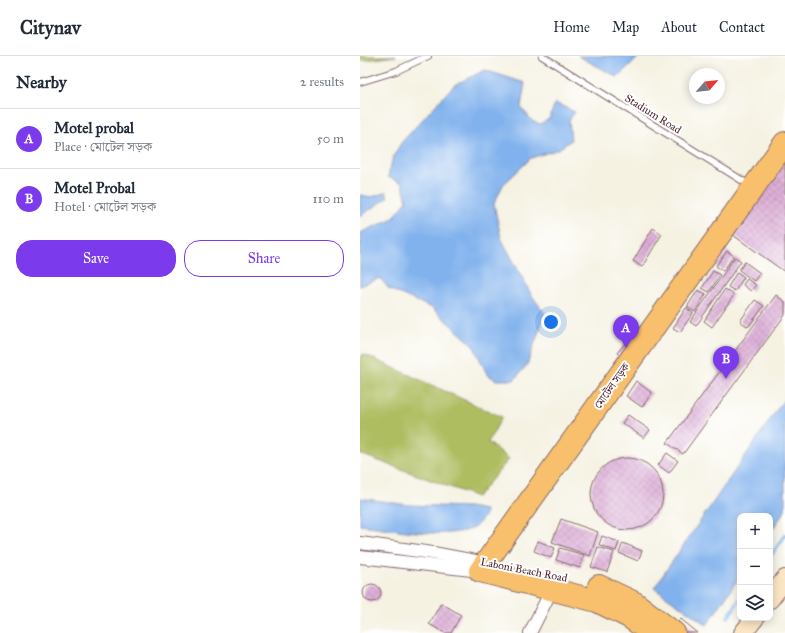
<!DOCTYPE html>
<html lang="en">
<head>
<meta charset="utf-8">
<style>
  body { margin:0; font-family:"IM FELL Great Primer","Noto Serif Bengali",serif; background:#f2f2f3; color:#1f2937 }
  .controls { position:absolute; right:12px; bottom:12px; display:grid; overflow:hidden; border-radius:8px; box-shadow:0 2px 10px #0003 }
  .controls button { width:36px; height:36px; display:grid; place-items:center; padding:0; border:0; border-bottom:1px solid #e0e1e3; background:#fff; color:#1f2937; font:20px sans-serif }
  .compass { position:absolute; left:329px; top:12px; width:36px; height:36px; border-radius:50%; background:#fff; box-shadow:0 2px 10px #0003; rotate:62deg }
  .you { position:absolute; left:191px; top:266px; width:14px; height:14px; margin:-10px; border:3px solid #fff; border-radius:50%; background:#1a73e8; box-shadow:0 0 0 6px #1a73e833 }
  .badge { display:grid; place-items:center; width:26px; height:26px; border-radius:50%; background:#7c3aed; color:#fff; font-size:13px; font-weight:700 }
  .pin { position:absolute; translate:-50% -33px; filter:drop-shadow(0 1px 2px #0008) }
  .pin::after { content:''; position:absolute; top:21px; width:14px; height:12px; background:inherit; clip-path:polygon(0 0,100% 0,50% 100%) }
  .list { margin:0; padding:0; list-style:none }
  h2 { display:flex; justify-content:space-between; align-items:center; height:52px; margin:0; padding:0 16px; font-size:17px }
  h2 small { font-size:13px; font-weight:400; color:#747a83 }
  .list li { display:grid; grid-template-columns:26px 1fr auto; gap:12px; align-items:center; box-sizing:border-box; height:60px; padding:0 16px; border-top:1px solid #e0e1e3 }
  .list b { display:block; font-size:15px; white-space:nowrap }
  .list p { margin:0; font-size:13px; white-space:nowrap; color:#747a83 }
  .list em { font-size:13px; font-style:normal; color:#747a83 }
  .actions { display:flex; gap:8px; padding:12px 16px }
  .actions a { flex:1; padding:9px 0; border:1px solid #7c3aed; border-radius:16px; text-align:center; font-size:14px; color:#7c3aed }
  .actions .main { background:#7c3aed; color:#fff }
  .icon { flex:none; width:22px; height:22px; fill:none; stroke:currentColor; stroke-width:2; stroke-linecap:round; stroke-linejoin:round }
  .map { position:relative; flex:none; width:425px; height:577px; overflow:hidden }
  header { display:flex; align-items:center; gap:24px; box-sizing:border-box; height:56px; padding:0 20px; background:#fff; border-bottom:1px solid #e0e1e3 }
  header strong { font-size:19px }
  nav { display:flex; gap:22px; margin-inline-start:auto; font-size:14px }
  main { display:flex }
  aside { flex:1; background:#fff }
  .map>svg:first-child { display:block }
  .pitch { fill:#aebd60; stroke:#7c6e46 }
  .water { fill:#82b2ed; stroke:#66688c }
  .lines { fill:none; stroke-linecap:round; stroke-linejoin:round }
  .stream { stroke:#82b2ed; stroke-width:3.5 }
  .building { fill:url(#building-cross-hatch) }
  .lane-casing { stroke:#86696b; stroke-width:8 }
  .street-casing { stroke:#86696b; stroke-width:14 }
  .secondary-casing { stroke:#86696b; stroke-width:20 }
  .highway-casing { stroke:#86696b; stroke-width:24 }
  .lane { stroke:#fff; stroke-width:6 }
  .street { stroke:#fff; stroke-width:12 }
  .secondary { stroke:#fce5c4; stroke-width:18 }
  .highway { stroke:#f8bf6c; stroke-width:22 }
  .labels { text-anchor:middle; dominant-baseline:central; stroke-width:4; stroke-linejoin:round; paint-order:stroke }
  .street-label { font-size:11px; fill:#4a1f2b; stroke:#fff }
</style>
</head>
<body>
<header>
<strong>Citynav</strong>
<nav><a>Home</a><a>Map</a><a>About</a><a>Contact</a></nav>
</header>
<main>
<aside>
<h2>Nearby<small>2 results</small></h2>
<ul class="list">
<li><span class="badge">A</span><div><b>Motel probal</b><p>Place · মোটেল সড়ক</p></div><em>50 m</em></li>
<li><span class="badge">B</span><div><b>Motel Probal</b><p>Hotel · মোটেল সড়ক</p></div><em>110 m</em></li>
</ul>
<div class="actions"><a class="main">Save</a><a>Share</a></div>
</aside>
<div class="map">
<svg width="425" height="577" viewBox="0 0 425 577">
  <defs>
    <pattern id="building-cross-hatch" width="8" height="8" patternUnits="userSpaceOnUse"><rect width="8" height="8" fill="#ddafd7"/><path d="M0 0l8 8M0 8l8-8" fill="none" stroke="#bf96b9"/></pattern>
  </defs>
  <rect width="100%" height="100%" fill="#fff"/>
  <filter id="ink" filterUnits="userSpaceOnUse"><feTurbulence type="fractalNoise" baseFrequency=".025" numOctaves="2"/><feDisplacementMap in="SourceGraphic" scale="8" xChannelSelector="R" yChannelSelector="G"/><feConvolveMatrix kernelMatrix="1 2 1 2 8 2 1 2 1" color-interpolation-filters="sRGB"/></filter>
  <filter id="wash" filterUnits="userSpaceOnUse"><feTurbulence type="fractalNoise" baseFrequency=".012" numOctaves="4" result="noise"/><feDisplacementMap in="SourceGraphic" scale="16" xChannelSelector="R" yChannelSelector="G"/><feGaussianBlur stdDeviation="0.9" result="paint"/><feColorMatrix in="noise" values="0 0 0 0 0 0 0 0 0 0 0 0 0 0 0 0 0 1.4 0 .05"/><feComposite in="paint" operator="in"/></filter>
  <g filter="url(#wash)">
    <rect width="100%" height="100%" fill="#f5f2e2"/>
    <g class="pitch">
      <path d="M0,0H36L0,5Z"/>
      <path d="M3,298L142,361L128,386L149,403L117,441L0,398V303Z"/>
    </g>
    <g class="water">
      <path d="M218,0H280L257,21Z"/>
      <path d="M125,14L165,27L161,51L172,65L180,68L189,63L195,47L215,56L209,64L211,84L199,93L171,102L143,129L134,148L141,182L171,238L185,258L167,309L154,324H136L127,318L113,289L72,252L29,233L20,222L0,230V177L33,162L47,145L42,127L28,121L33,101L41,87L94,29Z"/>
      <path d="M26,136L28,142L0,160V139L12,141Z"/>
      <path d="M425,342V455L410,477V460H380V520L347,569L294,532Z"/>
      <path d="M0,442L49,449L109,451L125,454L126,458C122,463 118,469 113,472C89,484 28,472 0,469Z"/>
    </g>
    <g class="lines">
      <g class="stream">
        <path d="M410,501L425,479"/>
        <path d="M368,561L380,543"/>
      </g>
    </g>
    <g id="blocks">
      <g class="building">
        <path d="M425,98V216L370,177Z"/>
        <path d="M293,172L302,178L282,211L273,205Z"/>
        <path d="M367,195L374,200L363,215L356,210Z"/>
        <path d="M375,201L381,205L336,270L330,266Z"/>
        <path d="M385,206L400,217L394,225L379,214Z"/>
        <path d="M353,215L360,219L349,236L342,232Z"/>
        <path d="M377,216L384,221L375,235L368,231Z"/>
        <path d="M387,223L396,229L391,235L383,229Z"/>
        <path d="M365,233L374,239L352,271L344,265Z"/>
        <path d="M338,234L346,238L335,256L327,251Z"/>
        <path d="M416,239L425,246V259L323,398L307,387Z"/>
        <path d="M395,244L404,250L388,271L380,265Z"/>
        <path d="M326,252L333,257L320,276L313,272Z"/>
        <path d="M268,284L275,286L262,302L257,297Z"/>
        <path d="M276,325L292,337L282,351L266,340Z"/>
        <path d="M268,359L290,374L284,382L262,367Z"/>
        <path d="M307,397L318,405L309,417L298,409Z"/>
        <circle cx="267" cy="438" r="36"/>
        <path d="M201,463L238,476L230,500L192,486Z"/>
        <path d="M242,480L259,486L256,495L239,489Z"/>
        <path d="M178,485L195,492L191,502L174,495Z"/>
        <path d="M263,487L282,495L278,505L259,497Z"/>
        <path d="M238,491L254,496L247,516L231,511Z"/>
        <path d="M200,492L224,499L220,512L196,504Z"/>
        <circle cx="12" cy="537" r="9"/>
        <path d="M81,547L101,559L91,577H85L69,568Z"/>
        <path d="M321,563L338,577H327L316,568Z"/>
      </g>
    </g>
  </g>
  <g filter="url(#ink)">
    <use href="#blocks" fill-opacity="0" stroke="#86696b" stroke-width="1"/>
    <g class="lines">
      <g class="lane-casing">
        <g id="lane">
          <path d="M182,0L391,130"/>
          <path d="M0,26L36,15L68,0"/>
        </g>
      </g>
      <g class="street-casing">
        <g id="street">
          <path d="M0,487L73,497L126,507"/>
          <path d="M0,501L120,515"/>
          <path d="M170,577L192,533"/>
        </g>
      </g>
      <g class="secondary-casing">
        <g id="secondary">
          <path d="M410,543L425,523"/>
          <path d="M383,577L395,562"/>
        </g>
      </g>
      <g class="highway-casing">
        <g id="highway">
          <path d="M239,530L275,547L314,577"/>
          <path d="M292,577L269,561L237,545L120,515L425,87"/>
        </g>
      </g>
      <use href="#lane" class="lane"/>
      <use href="#street" class="street"/>
      <use href="#secondary" class="secondary"/>
      <use href="#highway" class="highway"/>
    </g>
  </g>
  <g class="labels">
    <g class="street-label">
      <text transform="translate(293 58) rotate(32)">Stadium Road</text>
      <text transform="translate(252 330) rotate(-55)">মোটেল সড়ক</text>
      <text transform="translate(164 514) rotate(11)">Laboni Beach Road</text>
    </g>
  </g>
</svg>
<div class="controls">
<button>+</button>
<button>−</button>
<button><svg class="icon" aria-label="layers" viewBox="0 0 24 24"><path d="M12 4l9 5-9 5-9-5zM3 14l9 5 9-5"/></svg></button>
</div>
<svg class="compass" viewBox="-18 -18 36 36"><path d="M0-13l5 13h-10z" fill="#e53935"/><path d="M0 13l5-13h-10z" fill="#747a83"/></svg>
<div class="you"></div>
<div class="pin badge" style="left:266px;top:292px">A</div>
<div class="pin badge" style="left:366px;top:323px">B</div>
</div>
</main>
</body>
</html>
